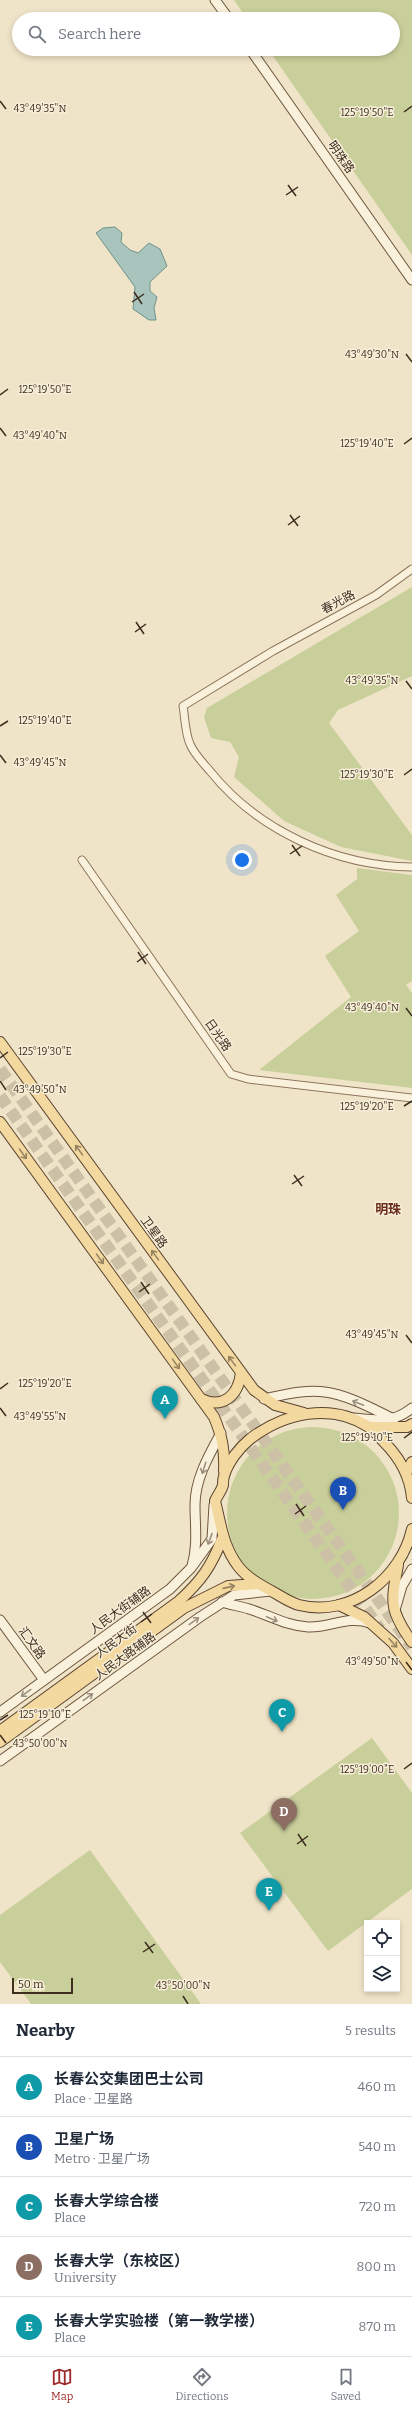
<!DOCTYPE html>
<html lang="en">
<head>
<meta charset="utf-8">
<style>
  body { margin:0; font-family:Bitter,"Noto Sans SC",serif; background:#f6f6f7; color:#1f2937 }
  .controls { position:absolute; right:12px; bottom:12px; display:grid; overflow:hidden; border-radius:0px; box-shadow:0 2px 6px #0003 }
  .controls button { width:36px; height:36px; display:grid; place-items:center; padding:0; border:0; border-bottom:1px solid #e0e1e3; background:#fff; color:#1f2937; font:20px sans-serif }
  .scale { position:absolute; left:12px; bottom:10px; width:61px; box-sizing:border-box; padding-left:4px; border:2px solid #3d2e20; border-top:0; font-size:11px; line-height:14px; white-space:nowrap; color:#3d2e20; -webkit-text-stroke:3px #f7eed8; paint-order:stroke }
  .you { position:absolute; left:242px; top:860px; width:14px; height:14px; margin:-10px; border:3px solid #fff; border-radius:50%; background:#1a73e8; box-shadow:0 0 0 6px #1a73e833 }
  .badge { display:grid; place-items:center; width:26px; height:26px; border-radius:50%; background:#9e2a2b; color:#fff; font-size:13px; font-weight:700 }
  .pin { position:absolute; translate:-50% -33px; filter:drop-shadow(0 1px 2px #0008) }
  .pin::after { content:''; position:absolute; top:21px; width:14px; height:12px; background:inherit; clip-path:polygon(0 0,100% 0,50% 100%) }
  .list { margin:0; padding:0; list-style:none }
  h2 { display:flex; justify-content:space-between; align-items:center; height:52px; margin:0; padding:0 16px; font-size:17px }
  h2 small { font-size:13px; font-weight:400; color:#747a83 }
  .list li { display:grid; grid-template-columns:26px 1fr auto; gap:12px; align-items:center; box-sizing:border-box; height:60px; padding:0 16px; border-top:1px solid #e0e1e3 }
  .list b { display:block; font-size:15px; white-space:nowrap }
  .list p { margin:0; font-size:13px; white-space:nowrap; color:#747a83 }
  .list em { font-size:13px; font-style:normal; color:#747a83 }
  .icon { flex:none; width:22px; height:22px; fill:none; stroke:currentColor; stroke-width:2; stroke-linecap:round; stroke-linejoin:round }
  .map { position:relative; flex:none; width:412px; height:2004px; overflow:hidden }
  .search { position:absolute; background:#fff; box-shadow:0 2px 6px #0003; left:12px; right:12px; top:12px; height:44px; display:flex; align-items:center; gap:10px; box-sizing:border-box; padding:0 14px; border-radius:22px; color:#747a83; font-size:15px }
  .sheet { height:352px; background:#fff }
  nav { display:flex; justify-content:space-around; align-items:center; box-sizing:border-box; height:56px; border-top:1px solid #e0e1e3; background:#fff; font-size:11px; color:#747a83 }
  nav a { display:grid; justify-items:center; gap:2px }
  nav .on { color:#9e2a2b }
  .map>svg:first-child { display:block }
  .green { fill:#c9cf9b }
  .water { fill:#a9c4bc; stroke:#6f938a }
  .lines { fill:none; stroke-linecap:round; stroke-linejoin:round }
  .highway-tunnel { stroke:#ccc0a6; stroke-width:12; stroke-dasharray:12 6; stroke-linecap:butt }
  .street-casing { stroke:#8d765c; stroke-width:9 }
  .secondary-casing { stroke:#6f573f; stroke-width:11 }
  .primary-casing { stroke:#5b4430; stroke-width:12 }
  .street { stroke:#faf1dc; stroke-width:7 }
  .secondary { stroke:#faf1dc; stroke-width:9 }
  .primary { stroke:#f3d9a0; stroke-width:10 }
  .oneway { stroke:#988460 }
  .oneway2 { stroke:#9c907e }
  .ticks { fill:none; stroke:#3d2e20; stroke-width:1.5 }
  .labels { text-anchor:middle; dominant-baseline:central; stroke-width:3; stroke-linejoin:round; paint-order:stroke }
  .street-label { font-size:12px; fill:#3d2e20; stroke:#f7eed8 }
  .neighbourhood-label { font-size:13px; font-weight:bold; fill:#6b2e1e; stroke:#f7eed8 }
  .ticks-label { font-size:10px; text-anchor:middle; fill:#3d2e20; stroke:#f7eed8; stroke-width:3; stroke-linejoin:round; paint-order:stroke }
</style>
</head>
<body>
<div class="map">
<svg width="412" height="2004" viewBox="0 0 412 2004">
  <rect width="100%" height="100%" fill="#f0e4c8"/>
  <g class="green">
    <path d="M234,0H412V255L268,49H393V19H247Z"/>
    <path d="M412,587V676L338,710L329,723L412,835V861L341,847L284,821L234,777L239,757L230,742L211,738L204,717L207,708Z"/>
    <path d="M357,868L412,875V981L406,985L412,993V1088L259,1070L351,997L325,956L359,931L336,895L357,879Z"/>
    <circle cx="313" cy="1513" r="86"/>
    <path d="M372,1738L412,1793V1889L328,1951L240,1833Z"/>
    <path d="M90,1850L201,2004H31L0,1962V1915Z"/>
  </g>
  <path class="water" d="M115,227L122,233L121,242L130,250L138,253L149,243L160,249L167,266L150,282V291L157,297L154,308L156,320H149L133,309L135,287L96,233L103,228Z"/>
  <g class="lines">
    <g class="highway-tunnel">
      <path d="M0,1069L412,1647"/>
      <path d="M0,1096L380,1629"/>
    </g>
    <g class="street-casing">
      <g id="street">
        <path d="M412,569L376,595L273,651L183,706C185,717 185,733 190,744C194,754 204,764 210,771C258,831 336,866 412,867"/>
        <path d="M82,860L231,1074L248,1079L412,1098"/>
      </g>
    </g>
    <g class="secondary-casing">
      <g id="secondary">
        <path d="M215,0L229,19"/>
        <path d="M250,49L412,280"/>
        <path d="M264,1399C283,1395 306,1389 325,1392C348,1395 373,1409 394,1419"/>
        <path d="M353,1418C377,1420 392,1424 412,1408"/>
        <path d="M192,1566C198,1545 195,1526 195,1505C195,1479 209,1455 221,1433"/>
        <path d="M222,1602C231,1605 240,1606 249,1609C269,1615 287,1626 308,1627C330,1628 348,1615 370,1623"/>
        <path d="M395,1610L402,1586L412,1569"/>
        <path d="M0,1620L44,1680"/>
        <path d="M0,1712L170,1589L191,1568L212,1539L214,1505"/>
        <path d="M0,1761L200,1617L234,1595L271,1591"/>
      </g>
    </g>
    <g class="primary-casing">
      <g id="primary">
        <path d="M0,1042L254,1390L275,1405L304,1413"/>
        <path d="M0,1122L214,1417C222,1436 225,1451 224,1471"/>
        <path d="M201,1399C223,1409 238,1396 241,1373"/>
        <path d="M369,1427H407L412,1424"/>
        <path d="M406,1473L412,1462"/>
        <path d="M412,1498C410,1475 400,1458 384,1442C379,1437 375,1431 369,1427C331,1402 284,1413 250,1439C239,1448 228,1462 224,1476C223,1479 223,1482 223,1485C222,1490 217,1496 215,1501C221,1525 223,1546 238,1566C247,1578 262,1586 275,1593C282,1597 291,1603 299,1605C351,1618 401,1578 412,1529"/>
        <path d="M398,1565C391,1602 389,1610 412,1642"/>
        <path d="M339,1605L364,1617L393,1643L412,1669"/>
        <path d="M0,1731L179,1601C201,1581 211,1567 222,1539"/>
        <path d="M0,1742L184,1608L228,1586L258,1584"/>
      </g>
    </g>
    <use href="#street" class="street"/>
    <use href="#secondary" class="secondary"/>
    <use href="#primary" class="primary"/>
  </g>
  <defs><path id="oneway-shaft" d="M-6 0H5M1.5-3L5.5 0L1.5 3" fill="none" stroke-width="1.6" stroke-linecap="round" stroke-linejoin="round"/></defs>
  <g class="oneway">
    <use href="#oneway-shaft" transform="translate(79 1150) rotate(-126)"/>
    <use href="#oneway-shaft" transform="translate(23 1154) rotate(54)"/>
    <use href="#oneway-shaft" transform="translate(155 1255) rotate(-126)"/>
    <use href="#oneway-shaft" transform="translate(100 1259) rotate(54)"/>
    <use href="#oneway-shaft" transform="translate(232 1361) rotate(-126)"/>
    <use href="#oneway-shaft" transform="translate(176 1364) rotate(54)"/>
    <use href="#oneway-shaft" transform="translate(229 1587) rotate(-13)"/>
    <use href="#oneway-shaft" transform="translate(393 1643) rotate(48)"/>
  </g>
  <g class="oneway2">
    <use href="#oneway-shaft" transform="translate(358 1403) rotate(-159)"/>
    <use href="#oneway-shaft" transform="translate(204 1468) rotate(108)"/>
    <use href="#oneway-shaft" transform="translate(210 1539) rotate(111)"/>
    <use href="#oneway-shaft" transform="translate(272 1619) rotate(23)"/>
    <use href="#oneway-shaft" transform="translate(194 1621) rotate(-36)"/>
    <use href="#oneway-shaft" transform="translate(26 1693) rotate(144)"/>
    <use href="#oneway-shaft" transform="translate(88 1697) rotate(-36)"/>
  </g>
  <path class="ticks" d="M0,101L6,109M404,112L412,106M288,185L296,196M286,195L298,187M134,292L142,304M132,302L144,294M406,354L412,362M0,395L8,389M0,428L6,436M404,444L412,438M290,515L298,526M288,525L300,516M136,622L144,634M135,632L146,624M406,681L412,689M0,726L8,721M0,755L6,763M404,775L412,769M292,845L300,856M290,854L302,846M138,952L146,964M137,962L148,954M406,1008L412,1016M0,1058L8,1052M0,1081L6,1090M404,1106L412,1101M294,1175L302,1186M292,1184L304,1176M141,1282L149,1294M139,1292L150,1284M406,1335L412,1343M0,1389L8,1383M0,1408L6,1416M404,1438L412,1432M296,1504L304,1516M295,1514L306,1506M143,1612L151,1623M141,1622L152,1614M406,1662L412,1670M0,1720L8,1715M0,1735L6,1743M404,1769L412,1763M298,1834L306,1846M297,1844L308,1836M145,1942L153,1953M143,1952L155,1944M183,1996L188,2004"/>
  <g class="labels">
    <g class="street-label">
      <text transform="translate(341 157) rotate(55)">明珠路</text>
      <text transform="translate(338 602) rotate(-28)">春光路</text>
      <text transform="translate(218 1035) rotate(55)">日光路</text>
      <text transform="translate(154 1232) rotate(54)">卫星路</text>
      <text transform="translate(120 1610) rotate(-36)">人民大街辅路</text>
      <text transform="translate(116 1641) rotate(-36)">人民大街</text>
      <text transform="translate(32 1643) rotate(54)">汇文路</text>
      <text transform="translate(125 1656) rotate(-36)">人民大路辅路</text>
    </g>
    <g class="neighbourhood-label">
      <text x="388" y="1209">明珠</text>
    </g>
  </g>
  <g class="ticks-label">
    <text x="40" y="112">43°49'35"N</text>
    <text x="367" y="116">125°19'50"E</text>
    <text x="372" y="358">43°49'30"N</text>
    <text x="45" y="393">125°19'50"E</text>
    <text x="40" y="439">43°49'40"N</text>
    <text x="367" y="447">125°19'40"E</text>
    <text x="372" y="684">43°49'35"N</text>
    <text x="45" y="724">125°19'40"E</text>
    <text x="40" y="766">43°49'45"N</text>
    <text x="367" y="778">125°19'30"E</text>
    <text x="372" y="1011">43°49'40"N</text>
    <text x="45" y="1055">125°19'30"E</text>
    <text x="40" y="1093">43°49'50"N</text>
    <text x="367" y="1110">125°19'20"E</text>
    <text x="372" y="1338">43°49'45"N</text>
    <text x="45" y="1387">125°19'20"E</text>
    <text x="40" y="1420">43°49'55"N</text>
    <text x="367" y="1441">125°19'10"E</text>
    <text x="372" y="1665">43°49'50"N</text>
    <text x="45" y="1718">125°19'10"E</text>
    <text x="40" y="1747">43°50'00"N</text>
    <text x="367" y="1773">125°19'00"E</text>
    <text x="183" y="1989">43°50'00"N</text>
  </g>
</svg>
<div class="controls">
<button><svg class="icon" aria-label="locate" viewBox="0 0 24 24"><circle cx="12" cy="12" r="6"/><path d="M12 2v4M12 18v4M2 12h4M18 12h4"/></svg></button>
<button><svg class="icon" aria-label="layers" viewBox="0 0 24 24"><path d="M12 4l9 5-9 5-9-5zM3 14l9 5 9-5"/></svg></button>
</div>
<div class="scale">50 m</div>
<div class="you"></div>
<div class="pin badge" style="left:165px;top:1419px;background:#0f9aa8">A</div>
<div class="pin badge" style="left:343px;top:1510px;background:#1a4fb4">B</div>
<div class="pin badge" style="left:282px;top:1732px;background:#0f9aa8">C</div>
<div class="pin badge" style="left:284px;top:1831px;background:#8d6e63">D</div>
<div class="pin badge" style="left:269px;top:1911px;background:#0f9aa8">E</div>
<div class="search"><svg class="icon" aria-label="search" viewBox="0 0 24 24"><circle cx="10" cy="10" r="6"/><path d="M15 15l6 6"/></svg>Search here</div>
</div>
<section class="sheet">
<h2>Nearby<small>5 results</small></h2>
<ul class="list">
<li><span class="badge" style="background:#0f9aa8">A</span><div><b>长春公交集团巴士公司</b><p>Place · 卫星路</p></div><em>460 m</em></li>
<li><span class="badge" style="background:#1a4fb4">B</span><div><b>卫星广场</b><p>Metro · 卫星广场</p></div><em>540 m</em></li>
<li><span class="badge" style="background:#0f9aa8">C</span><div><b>长春大学综合楼</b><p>Place</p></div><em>720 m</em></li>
<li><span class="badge" style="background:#8d6e63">D</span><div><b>长春大学（东校区）</b><p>University</p></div><em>800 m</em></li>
<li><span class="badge" style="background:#0f9aa8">E</span><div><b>长春大学实验楼（第一教学楼）</b><p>Place</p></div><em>870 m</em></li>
</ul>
</section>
<nav>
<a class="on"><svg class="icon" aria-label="map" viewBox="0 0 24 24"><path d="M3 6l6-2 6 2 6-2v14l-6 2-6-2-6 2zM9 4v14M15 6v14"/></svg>Map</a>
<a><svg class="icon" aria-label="directions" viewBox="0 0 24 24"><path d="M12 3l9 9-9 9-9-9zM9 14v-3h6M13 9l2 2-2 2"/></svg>Directions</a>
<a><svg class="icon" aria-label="saved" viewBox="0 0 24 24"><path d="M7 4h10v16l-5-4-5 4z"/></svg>Saved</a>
</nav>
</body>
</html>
